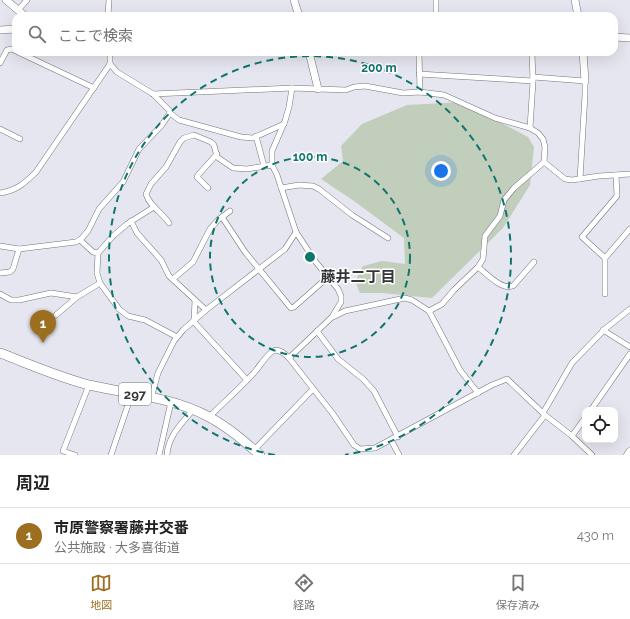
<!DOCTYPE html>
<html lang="ja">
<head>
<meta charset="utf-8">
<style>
  body { margin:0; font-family:Raleway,"Noto Sans JP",sans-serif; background:#f2f2f2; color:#202124 }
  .controls { position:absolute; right:12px; bottom:12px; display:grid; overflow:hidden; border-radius:8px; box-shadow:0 4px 16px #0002 }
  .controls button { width:36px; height:36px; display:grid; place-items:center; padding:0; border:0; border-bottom:1px solid #e0e0e0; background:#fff; color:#202124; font:20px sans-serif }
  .you { position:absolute; left:441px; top:171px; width:14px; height:14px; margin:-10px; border:3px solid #fff; border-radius:50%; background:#1a73e8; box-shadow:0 0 0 6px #1a73e833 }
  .badge { display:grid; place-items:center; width:26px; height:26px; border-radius:50%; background:#9c6e20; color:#fff; font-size:13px; font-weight:700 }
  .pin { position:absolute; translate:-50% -33px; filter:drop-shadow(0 1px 2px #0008) }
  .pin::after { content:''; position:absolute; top:21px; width:14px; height:12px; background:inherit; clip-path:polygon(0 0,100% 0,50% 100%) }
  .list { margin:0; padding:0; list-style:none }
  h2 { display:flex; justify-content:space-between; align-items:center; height:52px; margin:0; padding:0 16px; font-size:17px }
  h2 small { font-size:13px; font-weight:400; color:#757577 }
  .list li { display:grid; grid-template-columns:26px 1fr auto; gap:12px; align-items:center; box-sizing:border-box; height:56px; padding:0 16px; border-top:1px solid #e0e0e0 }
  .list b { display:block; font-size:15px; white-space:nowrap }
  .list p { margin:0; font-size:13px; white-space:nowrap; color:#757577 }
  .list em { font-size:13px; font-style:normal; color:#757577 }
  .icon { flex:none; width:22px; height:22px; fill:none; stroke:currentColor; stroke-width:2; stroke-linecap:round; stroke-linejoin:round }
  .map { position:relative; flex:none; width:630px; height:455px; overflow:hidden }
  .search { position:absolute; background:#fff; box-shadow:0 4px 16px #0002; left:12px; right:12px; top:12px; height:44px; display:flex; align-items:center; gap:10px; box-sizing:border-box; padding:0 14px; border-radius:12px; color:#757577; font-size:15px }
  .sheet { height:108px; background:#fff }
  nav { display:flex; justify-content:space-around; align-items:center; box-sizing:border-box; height:56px; border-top:1px solid #e0e0e0; background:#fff; font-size:11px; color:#757577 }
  nav a { display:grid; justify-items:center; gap:2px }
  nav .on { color:#9c6e20 }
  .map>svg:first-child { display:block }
  .green { fill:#c1cebb }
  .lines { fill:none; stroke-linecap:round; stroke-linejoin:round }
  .minor-casing { stroke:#73747d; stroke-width:6 }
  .tertiary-casing { stroke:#73747d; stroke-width:8 }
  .primary-casing { stroke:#73747d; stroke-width:9 }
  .trunk-casing { stroke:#73747d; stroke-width:10 }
  .minor { stroke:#fff; stroke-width:5 }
  .tertiary { stroke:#fff; stroke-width:7 }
  .primary { stroke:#fff; stroke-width:8 }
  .trunk { stroke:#fff; stroke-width:9 }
  .ring { fill:none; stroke:#0f766e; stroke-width:2; stroke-dasharray:7 5 }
  .labels { text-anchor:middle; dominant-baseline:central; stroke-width:3; stroke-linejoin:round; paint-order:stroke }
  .shield { fill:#fff; stroke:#727274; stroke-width:1 }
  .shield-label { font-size:13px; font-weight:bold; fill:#353639 }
  .neighbourhood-label { font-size:15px; font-weight:bold; fill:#353639; stroke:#fff }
  .centre { fill:#0f766e; stroke:#fff; stroke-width:2 }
  .ring-label { font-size:12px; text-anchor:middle; font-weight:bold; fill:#0f766e; stroke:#fff; stroke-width:3; stroke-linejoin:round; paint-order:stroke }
</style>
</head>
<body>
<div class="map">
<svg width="630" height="455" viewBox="0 0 630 455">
  <rect width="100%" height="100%" fill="#e5e6ef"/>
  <path class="green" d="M461,102L528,137L534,147L530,185L503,228L432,298L382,293H360L355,281L363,266L382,261L405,264L404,238L354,201L321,179L343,161L341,146L362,124L407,105Z"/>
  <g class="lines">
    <g class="minor-casing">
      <g id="minor">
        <path d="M18,10L27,0"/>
        <path d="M108,16L109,0"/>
        <path d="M436,16V0"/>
        <path d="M18,52L94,88"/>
        <path d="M419,52L420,92"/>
        <path d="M0,63L7,50L12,49L16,51"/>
        <path d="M110,64L117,72L153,94L170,111V113L179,120L241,137L253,138L284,124"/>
        <path d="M419,74L533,81"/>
        <path d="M533,77L585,81V95L580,179"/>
        <path d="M153,94L292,88L346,90L354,87L365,86L403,93L420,92L444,95L495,118L530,128L538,133L543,139L545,147L544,162L514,188L504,200L500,216L485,236L483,259L478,267L454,290L442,304L429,311"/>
        <path d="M530,128L533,81L532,52"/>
        <path d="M0,129L20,139"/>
        <path d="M256,136L264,166"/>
        <path d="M544,162L565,179L572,180L599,176L630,174"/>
        <path d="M208,188L197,177L199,174L217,154"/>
        <path d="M281,188L299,185L313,186L319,189L352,215L388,238"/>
        <path d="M0,193C16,191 25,183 36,172L110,64V52"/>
        <path d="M154,207L127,224L113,236L98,253L97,273L100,283L119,309L128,316L145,320L177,337"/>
        <path d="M222,217L245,252L291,308L294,307L328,277"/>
        <path d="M131,221L137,233L161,260L169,276L206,310"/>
        <path d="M169,223C162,212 150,207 146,194L151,184L166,167L180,142L184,138L194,135L211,142L214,145L217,157L233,168L247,169L272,165"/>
        <path d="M80,240L93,252L98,253"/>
        <path d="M0,246L19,249L76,242L81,239L88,231L99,209L123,182L139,149L161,126L170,113"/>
        <path d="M605,258L582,237L617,196L616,175"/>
        <path d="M478,267C487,274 501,290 513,286L534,262"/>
        <path d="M0,273L10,272L13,269L19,249"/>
        <path d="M173,279L193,262L210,229L218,220L230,211"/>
        <path d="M0,294L11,300H19L51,293L77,297L100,283"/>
        <path d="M605,294V258L630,229"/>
        <path d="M195,300L194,322L247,380"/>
        <path d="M56,315L77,297"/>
        <path d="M333,317L345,311L405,298L412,300L429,311L460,370L478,393"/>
        <path d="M603,330L630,347"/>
        <path d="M317,331L338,359L363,379L374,391L398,437"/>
        <path d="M289,358L332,317L341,302V296L338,289L315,261L296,232L277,175L272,165V151L285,121L289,107L292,88"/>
        <path d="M151,398L158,373L174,341L183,330L206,310L285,249L296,232"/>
        <path d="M591,410L630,354"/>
        <path d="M543,413L572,363L605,329L630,309"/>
        <path d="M209,417C223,403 238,390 252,375C258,369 266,355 273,351C279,348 285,354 289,358L333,414L354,445L360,449L375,448L492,385L507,379L545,415L572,436L592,455"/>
        <path d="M572,436L585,418"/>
        <path d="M391,440L399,455"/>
        <path d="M254,450L313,389"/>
        <path d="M75,455L63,451L89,385"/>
        <path d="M111,455L132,393"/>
        <path d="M159,455L171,402"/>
        <path d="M167,455C168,436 182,423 193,410"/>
        <path d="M514,455L545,415"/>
      </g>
    </g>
    <g class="tertiary-casing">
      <g id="tertiary">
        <path d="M6,0L25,16"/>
        <path d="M294,0L299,16"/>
        <path d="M575,0L578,16"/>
        <path d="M0,30L16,29"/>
        <path d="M614,37L630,38"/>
        <path d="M309,52L318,89"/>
        <path d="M583,52L585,81"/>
      </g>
    </g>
    <g class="primary-casing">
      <path id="primary" d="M628,455L630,452"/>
    </g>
    <g class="trunk-casing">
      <path id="trunk" d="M0,353C29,364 58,377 89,385C129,394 172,397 209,417C228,427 244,441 260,455"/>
    </g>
    <use href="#minor" class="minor"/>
    <use href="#tertiary" class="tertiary"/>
    <use href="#primary" class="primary"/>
    <use href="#trunk" class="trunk"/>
  </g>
  <g class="ring">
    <circle cx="310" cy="257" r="100"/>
    <path d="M275 455A201 201 0 1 1 345 455"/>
  </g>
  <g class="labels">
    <rect class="shield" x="119" y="383" width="32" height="22" rx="3"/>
    <g class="shield-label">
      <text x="135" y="394">297</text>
    </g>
    <g class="neighbourhood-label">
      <text x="358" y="277">藤井二丁目</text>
    </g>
  </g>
  <circle cx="310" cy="257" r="6" class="centre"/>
  <g class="ring-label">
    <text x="379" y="72">200 m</text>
    <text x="310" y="161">100 m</text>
  </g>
</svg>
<div class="controls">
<button><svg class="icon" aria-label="locate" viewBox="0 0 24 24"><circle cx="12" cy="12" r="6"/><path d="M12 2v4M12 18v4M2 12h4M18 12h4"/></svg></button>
</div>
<div class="you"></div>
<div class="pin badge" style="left:43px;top:343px">1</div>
<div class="search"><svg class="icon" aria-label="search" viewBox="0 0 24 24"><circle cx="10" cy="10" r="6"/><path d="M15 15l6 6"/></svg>ここで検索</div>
</div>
<section class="sheet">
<h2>周辺<small></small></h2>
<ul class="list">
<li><span class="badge">1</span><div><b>市原警察署藤井交番</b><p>公共施設 · 大多喜街道</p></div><em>430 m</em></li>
</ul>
</section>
<nav>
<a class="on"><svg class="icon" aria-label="map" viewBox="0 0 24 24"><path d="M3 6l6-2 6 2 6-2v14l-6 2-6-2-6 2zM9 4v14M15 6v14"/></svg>地図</a>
<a><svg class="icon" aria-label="directions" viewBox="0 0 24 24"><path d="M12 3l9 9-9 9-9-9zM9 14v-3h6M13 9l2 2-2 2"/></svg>経路</a>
<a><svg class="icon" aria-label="saved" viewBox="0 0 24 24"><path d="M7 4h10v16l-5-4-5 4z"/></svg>保存済み</a>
</nav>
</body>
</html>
